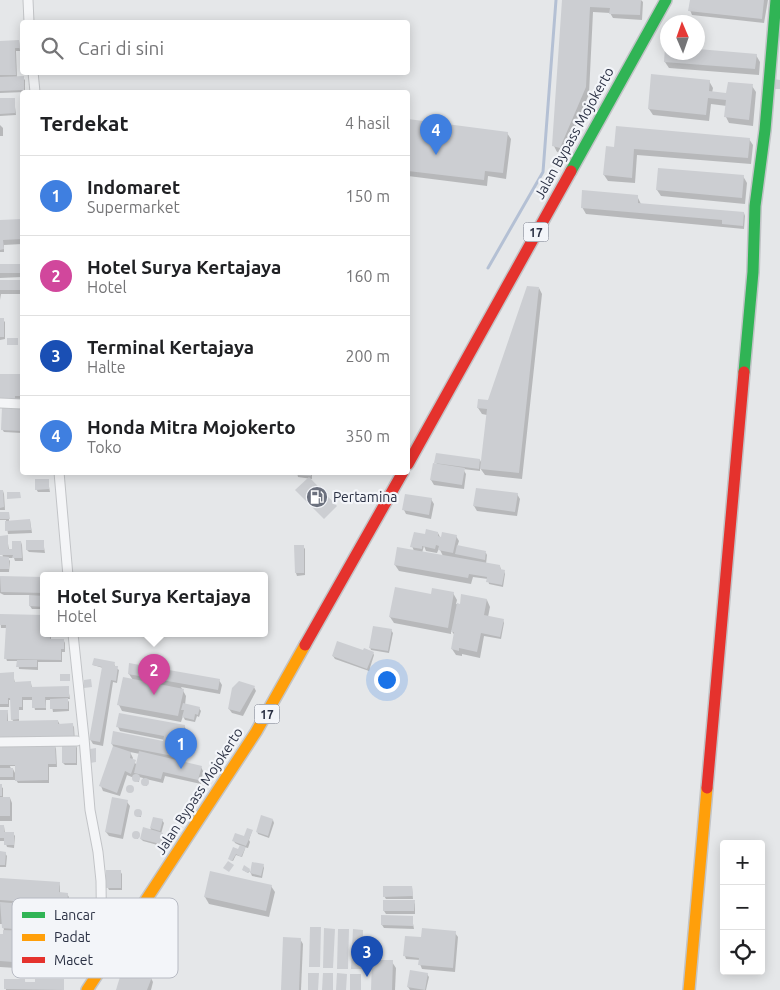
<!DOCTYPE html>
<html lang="id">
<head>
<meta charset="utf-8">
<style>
  body { margin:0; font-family:Ubuntu,sans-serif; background:#f2f2f2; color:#202124 }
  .controls { position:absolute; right:15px; bottom:15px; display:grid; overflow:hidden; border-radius:5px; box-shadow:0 2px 12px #0003 }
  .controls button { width:45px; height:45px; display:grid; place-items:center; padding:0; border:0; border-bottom:1px solid #e0e0e0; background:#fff; color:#202124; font:25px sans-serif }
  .compass { position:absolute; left:660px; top:15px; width:45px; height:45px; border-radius:50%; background:#fff; box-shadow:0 2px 12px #0003; rotate:358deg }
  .you { position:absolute; left:386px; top:679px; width:18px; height:18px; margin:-12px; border:4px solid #fff; border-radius:50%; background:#1a73e8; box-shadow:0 0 0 8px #1a73e833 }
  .badge { display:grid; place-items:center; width:32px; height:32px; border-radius:50%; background:#d93025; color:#fff; font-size:16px; font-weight:700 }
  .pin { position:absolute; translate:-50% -41px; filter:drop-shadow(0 1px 2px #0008) }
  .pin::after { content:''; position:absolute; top:26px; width:18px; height:15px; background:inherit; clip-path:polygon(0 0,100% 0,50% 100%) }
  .popup { position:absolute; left:40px; top:572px; width:228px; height:65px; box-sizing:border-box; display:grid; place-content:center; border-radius:5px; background:#fff; filter:drop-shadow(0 1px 4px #0005); font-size:16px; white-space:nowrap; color:#757577 }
  .popup b { font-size:19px; color:#202124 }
  .popup::after { content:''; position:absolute; left:50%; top:100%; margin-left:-10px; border:10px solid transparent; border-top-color:#fff }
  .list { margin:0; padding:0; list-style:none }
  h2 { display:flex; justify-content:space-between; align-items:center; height:65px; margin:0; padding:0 20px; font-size:21px }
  h2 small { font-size:16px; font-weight:400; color:#757577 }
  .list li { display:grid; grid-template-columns:32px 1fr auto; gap:15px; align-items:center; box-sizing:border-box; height:80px; padding:0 20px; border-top:1px solid #e0e0e0 }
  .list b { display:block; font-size:19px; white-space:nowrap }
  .list p { margin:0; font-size:16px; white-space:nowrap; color:#757577 }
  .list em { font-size:16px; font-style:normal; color:#757577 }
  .icon { flex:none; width:28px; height:28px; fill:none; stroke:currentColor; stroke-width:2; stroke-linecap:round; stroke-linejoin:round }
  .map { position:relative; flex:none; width:780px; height:990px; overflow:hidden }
  .search { position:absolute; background:#fff; box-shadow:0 2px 12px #0003; left:20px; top:20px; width:390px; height:55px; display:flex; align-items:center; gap:12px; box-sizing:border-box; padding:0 18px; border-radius:5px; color:#757577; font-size:19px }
  .panel { position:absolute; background:#fff; box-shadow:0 2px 12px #0003; left:20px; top:90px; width:390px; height:385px; border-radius:5px }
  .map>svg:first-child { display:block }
  .shadow { fill:#0003; fill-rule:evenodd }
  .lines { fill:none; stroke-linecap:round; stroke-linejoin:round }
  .stream { stroke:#b4c0d4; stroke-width:3 }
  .building { fill:#ccced2 }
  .street-casing { stroke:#c2c4c7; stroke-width:11 }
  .fast-casing { stroke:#c2c4c7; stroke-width:14 }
  .slow-casing { stroke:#c2c4c7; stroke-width:14 }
  .jam-casing { stroke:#c2c4c7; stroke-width:14 }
  .street { stroke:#f4f5f7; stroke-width:9 }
  .fast { stroke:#30b455; stroke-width:11 }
  .slow { stroke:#ff9f0a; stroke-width:11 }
  .jam { stroke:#e5322d; stroke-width:11 }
  .labels { text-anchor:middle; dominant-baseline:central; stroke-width:4.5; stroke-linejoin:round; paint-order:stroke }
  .shield { fill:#f3f5f9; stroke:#676c7a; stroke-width:1 }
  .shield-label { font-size:12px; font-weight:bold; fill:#2b3144 }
  .street-label { font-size:14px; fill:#2b3144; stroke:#f3f5f9 }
  .poi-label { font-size:14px; fill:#2b3144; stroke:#f3f5f9; text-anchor:start }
  .key { fill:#f3f5f9; stroke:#b7bac3; stroke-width:1 }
  .key-label { font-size:14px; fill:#2b3144 }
</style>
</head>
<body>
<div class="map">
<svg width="780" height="990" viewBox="0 0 780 990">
  <rect width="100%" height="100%" fill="#e5e7e9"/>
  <g class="shadow">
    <path d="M563,0H641L643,2L642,20L613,18L610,13L593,12L589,94L564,154L557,152L554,146Z"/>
    <path d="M691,0H768L764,23L692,15L690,10Z"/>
    <path d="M19,41L20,51H16L17,78H23L25,80V92L0,93V42Z"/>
    <path d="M698,50L756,55L760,62L759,75L669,68L665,62L668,52H698Z"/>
    <path d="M709,81L713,88L712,93L728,95L752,86L756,92L753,126L729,123L726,117L727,106L711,104L709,121L653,115L649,109Z"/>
    <path d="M14,99L16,115L0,116V100Z"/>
    <path d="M408,121L507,133L511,139L506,179L488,176L487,186L408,176Z"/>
    <path d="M0,125L3,128V136H0Z"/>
    <path d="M749,139L753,145L751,164L637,155L635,183L608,181L604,175L607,148Z"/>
    <path d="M743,176L747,183L745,204L661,196L657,190Z"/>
    <path d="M637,196L641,204L744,213L745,216L744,229L586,214L582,207Z"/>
    <path d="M22,221V248V244L4,245V252H0V222Z"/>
    <path d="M0,265H22V277L0,278Z"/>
    <path d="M22,281V294H1L0,300V282Z"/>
    <path d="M539,288L542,294L522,479L485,475L480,468V471L463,469L466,474L464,489L434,485L431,480L437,465L436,462L480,460L482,464L487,415L482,414L478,408L488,401Z"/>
    <path d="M0,320H3L5,322V339L0,340Z"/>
    <path d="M0,375H22V399H16V401H0Z"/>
    <path d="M3,408L22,410V433L4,432L2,429Z"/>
    <path d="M297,472H317L316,475H312V479L298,477Z"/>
    <path d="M48,481L50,492H38L36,489Z"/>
    <path d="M0,491H3L4,494L5,510H0Z"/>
    <path d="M517,494L520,499L517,516L477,511L474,506Z"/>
    <path d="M431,499L434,504L431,519L406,514L404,510Z"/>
    <path d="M0,513L9,514V522L30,520L32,533L8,534L6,520H0Z"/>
    <path d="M438,533L442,541L456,536L459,541L457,547L486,553L487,555L486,564L500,566L501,570L504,571L505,574L503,587L489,584L488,579L473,577L471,584L399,571L395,565L414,551L412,546L426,535ZM424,546L426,551L437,553L439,548L443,556L422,553Z"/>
    <path d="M0,537H7L9,550H14L21,542L22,545L23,561H15L14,558H8L10,561L9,572H0V558H3Z"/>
    <path d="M43,541L45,553L29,552L27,550Z"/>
    <path d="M303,546L305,549V575L297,576L296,573Z"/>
    <path d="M0,577L44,578V609H32L30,606V595H4L0,593Z"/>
    <path d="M453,593L457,600L456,604L461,605L487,600L490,607L488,617L503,620L504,623L501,639L484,636L480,658L462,654V656L456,655L452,649L455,636L451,630V634L394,623L390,617L432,596Z"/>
    <path d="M0,616L44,617V634H51V640L64,641L65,643V652H62V662H38V670L19,669L18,661H7L6,658L7,628H1Z"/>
    <path d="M391,630L393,633L389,653L371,650L370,647Z"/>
    <path d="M364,652L373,653L374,655L369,671L335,659L333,656Z"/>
    <path d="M114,663L115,667L119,670L117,683L113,682L103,746L93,744L90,739L103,668L93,665Z"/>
    <path d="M0,674H13L15,683H31L32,688L68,687L70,699H67L69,702V711L53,712L51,700H46V710H35L33,700H23V710H19V722L58,721L60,725L72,724L74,727L75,742L77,748V765H65L63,763V743L0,742V711H7L8,714V723H14L12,719V700H9V707H0Z"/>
    <path d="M129,674L219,680L222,685L220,694L181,687L186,696L185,705L199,708L201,711L199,717L197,716L195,722L185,720L183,716L181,722L122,711L119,705L133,680Z"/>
    <path d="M254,687L256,691L243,716L232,713L229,709Z"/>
    <path d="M184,726L191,737L190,740L185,739V743L174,741L173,745L180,746L183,750L180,762L201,767L203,771L201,784L165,776L163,783L146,779L147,786L143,785V778L139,777V782L135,781L134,778L127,775L120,796L103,791L101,786L114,748L112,744L114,733L164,742L165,740L120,731L118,727ZM130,752L140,754L137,765L132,760L133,758Z"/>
    <path d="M55,746L56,749L57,767H49V783H18L16,780H0V747ZM10,766H16V775L13,769H11Z"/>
    <path d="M0,786L3,788V798H10L12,803V821H0Z"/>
    <rect x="128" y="787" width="4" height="5"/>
    <path d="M127,802L130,806L123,839L109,836L106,832Z"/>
    <rect x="137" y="812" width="4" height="5"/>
    <path d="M154,818L162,820L164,823L161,834L164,837L161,846L143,841L141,839L150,831Z"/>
    <path d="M273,820L274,823L269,838L258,834L257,831Z"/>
    <path d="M0,826H4L5,833H13L15,836L14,848L7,847L5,841H0Z"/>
    <path d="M252,831L249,840L250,842L248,848L244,847L245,849L242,857L236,855L233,861L230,860L238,851L241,846L235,843L234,841L246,839Z"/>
    <path d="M134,833L138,834V839L134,838Z"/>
    <path d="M0,853H5L7,856L6,867H0Z"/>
    <path d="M263,865L264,868L262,878L252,876L250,871L248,873L243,870H249L251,872Z"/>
    <path d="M120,871L122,874V890H109L108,888Z"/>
    <path d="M0,879L59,883L60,886V894H67L69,897L68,907L34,904L36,909V915L16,914L15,931L26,932L30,938V949L35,950V962H29V970H21L16,962V968L0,967V935H4V931L3,924H0Z"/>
    <path d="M271,886L275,892L269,917L209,904L205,897Z"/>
    <path d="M412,887L413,899H386L384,896Z"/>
    <path d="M414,902L415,904V914H386L384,911Z"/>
    <path d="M412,918L414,929L384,928L382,925Z"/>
    <path d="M455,933L458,937L455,972L422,969L420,964V960L406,959L405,956L420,939Z"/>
    <path d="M81,938L84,943L83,959L76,958V969L53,968L51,965L40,964L39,962Z"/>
    <path d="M300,939L303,944L301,990H282Z"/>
    <path d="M392,962L396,968L395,990H372Z"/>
    <path d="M411,971L427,974L429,977L426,990H410L408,987Z"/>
    <path d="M151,978L153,982L151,990H117Z"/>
    <path d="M5,980H24L26,983L63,981V990H6Z"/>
  </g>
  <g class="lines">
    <path class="stream" d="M488,268L543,172L556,0"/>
  </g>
  <g class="building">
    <path d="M562,0H641L640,15L609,14L610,8L590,7L586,87L560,148L552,146Z"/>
    <path d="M690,0H764L762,19L688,11Z"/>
    <path d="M19,40L20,48H15L16,75H0V41Z"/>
    <path d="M665,47H668V52H698V49L757,54L755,69L664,62Z"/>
    <path d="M651,74L710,80L709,91L726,93L728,82L753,84L749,120L724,117L726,100L708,98L706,115L648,109Z"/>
    <path d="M24,76V90L0,91V77Z"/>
    <path d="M774,79L780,80V89H774Z"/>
    <path d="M0,98H15V113L0,114Z"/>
    <path d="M408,119L508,132L503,173L485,171L484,180L408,171Z"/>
    <path d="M616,126L750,138L748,158L634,149L632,178L603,175L606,146L614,147Z"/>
    <path d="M658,168L744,175L742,198L656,190Z"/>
    <path d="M582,190L638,195V203L744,212L743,226L722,224V220L581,208Z"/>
    <path d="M22,219V239L3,240L4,249L0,250V220Z"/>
    <rect x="0" y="264" width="22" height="9"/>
    <rect x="0" y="280" width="22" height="10"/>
    <path d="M527,286L539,287L519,473L480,469L487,409L477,408L478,399L488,400Z"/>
    <rect x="0" y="318" width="4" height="19"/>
    <rect x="7" y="338" width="11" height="7"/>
    <path d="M0,374H22V396H15V399H0Z"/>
    <path d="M2,407L22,408V431L1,430Z"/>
    <path d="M436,453L480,459L479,469L434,463Z"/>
    <path d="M433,463L465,468L462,485L430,480Z"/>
    <path d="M296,472H311V476L296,475Z"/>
    <path d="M309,477L337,506L324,519L295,490Z"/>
    <path d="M35,479H49V489L35,490Z"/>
    <path d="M476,488L518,493L515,512L473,506Z"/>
    <path d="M0,490H3L4,507L0,508Z"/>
    <path d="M7,492H20L21,498L7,499Z"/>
    <path d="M405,494L432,498L429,515L402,510Z"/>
    <path d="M0,512H9L10,519H0Z"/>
    <path d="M30,519L31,530L5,531V521Z"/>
    <path d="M426,529L438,532V536L441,537L442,532L457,535L453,553L438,550L439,546L436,545L435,549L422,546V549L410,547L414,532L425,534Z"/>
    <path d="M8,535V549H12V541H21L22,558H12L13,555H0V536Z"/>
    <rect x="26" y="540" width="18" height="10"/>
    <path d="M294,545H304V573H295Z"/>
    <path d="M457,545L486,551L485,560L455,554Z"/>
    <path d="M397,547L500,565V569L505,570L502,585L486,582L487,577L469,574L468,578L394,565Z"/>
    <path d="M0,556L9,557V569H0Z"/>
    <path d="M0,576L44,577V593L1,592Z"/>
    <path d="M395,587L431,594L432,588L454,592L448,628L389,617Z"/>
    <path d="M461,594L487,599L484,615L504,619L500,637L481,633L477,652L459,648V651L451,649L454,632H451L457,603L460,604Z"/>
    <path d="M29,595L44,596V607L29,606Z"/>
    <path d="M0,614L44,615V634H50V639H64V649H61V660L4,659L6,625H0Z"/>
    <path d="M373,626L392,629L388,651L369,648Z"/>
    <path d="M337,641L363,650L364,648L374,652L367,669L332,656Z"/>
    <path d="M94,658L115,662L114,666H118L116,681L111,680L100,742L89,740L102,667L92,665Z"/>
    <path d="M17,660H37V667H16Z"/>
    <path d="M129,663L220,679L218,690L128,674Z"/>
    <path d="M14,672V682L31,681V687L69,686V697H45L46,708H32V697H22V707H19V719L11,720L10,698H8V704H0V673Z"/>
    <rect x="60" y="674" width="10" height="7"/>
    <path d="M123,677L184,689L178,716L117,705Z"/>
    <path d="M91,679L92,687L84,688V680Z"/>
    <path d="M239,681L255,686L240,712L228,709L232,688Z"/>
    <path d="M68,698V709H50V699Z"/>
    <path d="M183,703L200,707L198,715L195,714L194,720L182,717L184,710H181Z"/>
    <path d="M0,710H8L7,721L58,720V724L73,723L74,740H0Z"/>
    <path d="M119,713L185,725L184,730L189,731L188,736L183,735V739L172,737L171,743L181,745L178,757L111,744L113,731L163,741L164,736L116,727Z"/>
    <rect x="62" y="744" width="14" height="19"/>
    <path d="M55,745L56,764H48V780L15,781V765H0V746Z"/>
    <path d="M113,746L131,752L130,758L136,760L131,774L125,771L117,793L99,786Z"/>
    <path d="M96,748V762L90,763V749Z"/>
    <path d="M139,751L202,766L198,780L163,772L161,779L134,773Z"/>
    <rect x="0" y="768" width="13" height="9"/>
    <circle cx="136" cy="778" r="4"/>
    <circle cx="145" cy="782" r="4"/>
    <rect x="0" y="784" width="2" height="12"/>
    <circle cx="130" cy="789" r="4"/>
    <rect x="0" y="797" width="10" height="19"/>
    <path d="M112,797L128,800L121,835L105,832Z"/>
    <circle cx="138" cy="813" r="4"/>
    <path d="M261,815L273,819L268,836L256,832Z"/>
    <path d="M153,817L163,819L160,831L150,828Z"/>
    <path d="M0,825H4V832H14V845H4V838H0Z"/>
    <path d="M143,827L163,833L160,844L140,839Z"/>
    <path d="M247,828L253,830L246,846L232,841L235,833L244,836Z"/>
    <circle cx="136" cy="835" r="4"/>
    <path d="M240,845L246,847L241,857L236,854L232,861L228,859L233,847L238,849Z"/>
    <path d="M0,851L6,852L5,865H0Z"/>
    <path d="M228,861L234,865L229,872L223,868Z"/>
    <path d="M252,862L264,864L261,876L250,873Z"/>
    <path d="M244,865L250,869L248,873L242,870Z"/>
    <rect x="106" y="870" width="15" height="18"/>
    <path d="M210,871L272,885L266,911L204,897Z"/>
    <path d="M0,878L60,882L59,892L68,893L67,905L0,900Z"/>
    <path d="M383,886H412L413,896L383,897Z"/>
    <path d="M383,900H415L414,911H383Z"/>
    <path d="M0,902L35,905V913L15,912L14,929L2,928Z"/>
    <path d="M381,915L413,916V926L381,925Z"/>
    <path d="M310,927H321L320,967H309Z"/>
    <path d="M324,928L335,929L333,968H323Z"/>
    <path d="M422,928L456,931L453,968L418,965L419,958L403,956L405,936L421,937Z"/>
    <path d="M338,929H349L348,969H337Z"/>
    <path d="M353,929L363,930L362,969H351Z"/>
    <path d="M3,930L27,931L26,964H16V952H14L13,962L0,961V934H3Z"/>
    <path d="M38,935L82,937L81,954H76L75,967L50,966L51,963L37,962Z"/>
    <path d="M283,937L301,938L299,990H281Z"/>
    <path d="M28,948H35V961H27Z"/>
    <path d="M372,960H393L392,990H371Z"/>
    <path d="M123,967L152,977L147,990H116Z"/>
    <path d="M410,970L428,973L425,990L407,987Z"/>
    <path d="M308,973H319L318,990H308Z"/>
    <path d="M323,973H333V990H322Z"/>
    <path d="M337,973L347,974L346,990H336Z"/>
    <rect x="350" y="974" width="11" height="16"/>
    <path d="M4,979H25V982H35V979H64V990L4,989Z"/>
  </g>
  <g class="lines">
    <g class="street-casing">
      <g id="street">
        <path d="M28,0L29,22"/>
        <path d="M33,72L35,92"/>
        <path d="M0,403L22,404"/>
        <path d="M59,472L68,576"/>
        <path d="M73,634L84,738L90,810L98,852L101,881L102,964"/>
        <path d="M0,742L77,741"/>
      </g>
    </g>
    <g class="fast-casing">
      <g id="fast">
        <path d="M571,171L666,0"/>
        <path d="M744,372L753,272L755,206L765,130L776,0"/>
      </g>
    </g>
    <g class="slow-casing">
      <g id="slow">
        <path d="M87,990L256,732L305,645"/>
        <path d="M689,990L707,788"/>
      </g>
    </g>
    <g class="jam-casing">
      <g id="jam">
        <path d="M408,464L571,171"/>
        <path d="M305,645L403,472"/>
        <path d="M707,788L744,372"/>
      </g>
    </g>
    <use href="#street" class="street"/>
    <use href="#fast" class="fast"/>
    <use href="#slow" class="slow"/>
    <use href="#jam" class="jam"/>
  </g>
  <defs>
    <g id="fuel-disc" transform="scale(1.125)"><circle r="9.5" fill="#6c717e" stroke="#f3f5f9"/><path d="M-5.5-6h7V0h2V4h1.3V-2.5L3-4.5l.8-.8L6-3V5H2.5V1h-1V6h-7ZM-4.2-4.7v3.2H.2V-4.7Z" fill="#fff"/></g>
  </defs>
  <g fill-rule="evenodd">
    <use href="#fuel-disc" x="317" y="497"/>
  </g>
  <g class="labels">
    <g class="shield">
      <rect x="523.5" y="222.5" width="25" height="19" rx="4"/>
      <rect x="254.5" y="704.5" width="25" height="19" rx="4"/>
    </g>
    <g class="shield-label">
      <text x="536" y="232">17</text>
      <text x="267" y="714">17</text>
    </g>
    <g class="street-label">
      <text transform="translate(574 133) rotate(-61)">Jalan Bypass Mojokerto</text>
      <text transform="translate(199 791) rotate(-57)">Jalan Bypass Mojokerto</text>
    </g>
    <g class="poi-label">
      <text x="333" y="497">Pertamina</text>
    </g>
  </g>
  <rect x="12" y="898" width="166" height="80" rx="8" class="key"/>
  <rect x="22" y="912" width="23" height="6" fill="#30b455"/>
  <rect x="22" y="934" width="23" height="7" fill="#ff9f0a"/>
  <rect x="22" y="957" width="23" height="6" fill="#e5322d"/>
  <g class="key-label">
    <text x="54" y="920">Lancar</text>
    <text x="54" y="942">Padat</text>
    <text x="54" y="965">Macet</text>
  </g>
</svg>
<div class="controls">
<button>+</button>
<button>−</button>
<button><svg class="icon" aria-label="locate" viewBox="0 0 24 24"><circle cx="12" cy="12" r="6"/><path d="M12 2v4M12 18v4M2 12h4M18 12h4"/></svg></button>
</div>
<svg class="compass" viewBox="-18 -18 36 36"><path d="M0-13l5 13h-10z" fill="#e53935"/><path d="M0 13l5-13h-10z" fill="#757577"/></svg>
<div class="you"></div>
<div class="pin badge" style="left:181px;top:769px;background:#3f7fe0">1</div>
<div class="pin badge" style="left:154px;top:695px;background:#d1479c">2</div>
<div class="popup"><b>Hotel Surya Kertajaya</b>Hotel</div>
<div class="pin badge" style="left:367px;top:977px;background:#1a4fb4">3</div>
<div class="pin badge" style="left:436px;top:155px;background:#3f7fe0">4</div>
<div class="search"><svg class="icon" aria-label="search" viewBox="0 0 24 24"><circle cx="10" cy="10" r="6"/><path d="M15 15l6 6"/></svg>Cari di sini</div>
<section class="panel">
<h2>Terdekat<small>4 hasil</small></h2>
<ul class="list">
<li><span class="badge" style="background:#3f7fe0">1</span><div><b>Indomaret</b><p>Supermarket</p></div><em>150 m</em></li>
<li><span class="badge" style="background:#d1479c">2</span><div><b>Hotel Surya Kertajaya</b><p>Hotel</p></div><em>160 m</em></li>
<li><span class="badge" style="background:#1a4fb4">3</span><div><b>Terminal Kertajaya</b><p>Halte</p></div><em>200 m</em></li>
<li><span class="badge" style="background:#3f7fe0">4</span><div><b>Honda Mitra Mojokerto</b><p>Toko</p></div><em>350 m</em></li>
</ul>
</section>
</div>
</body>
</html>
